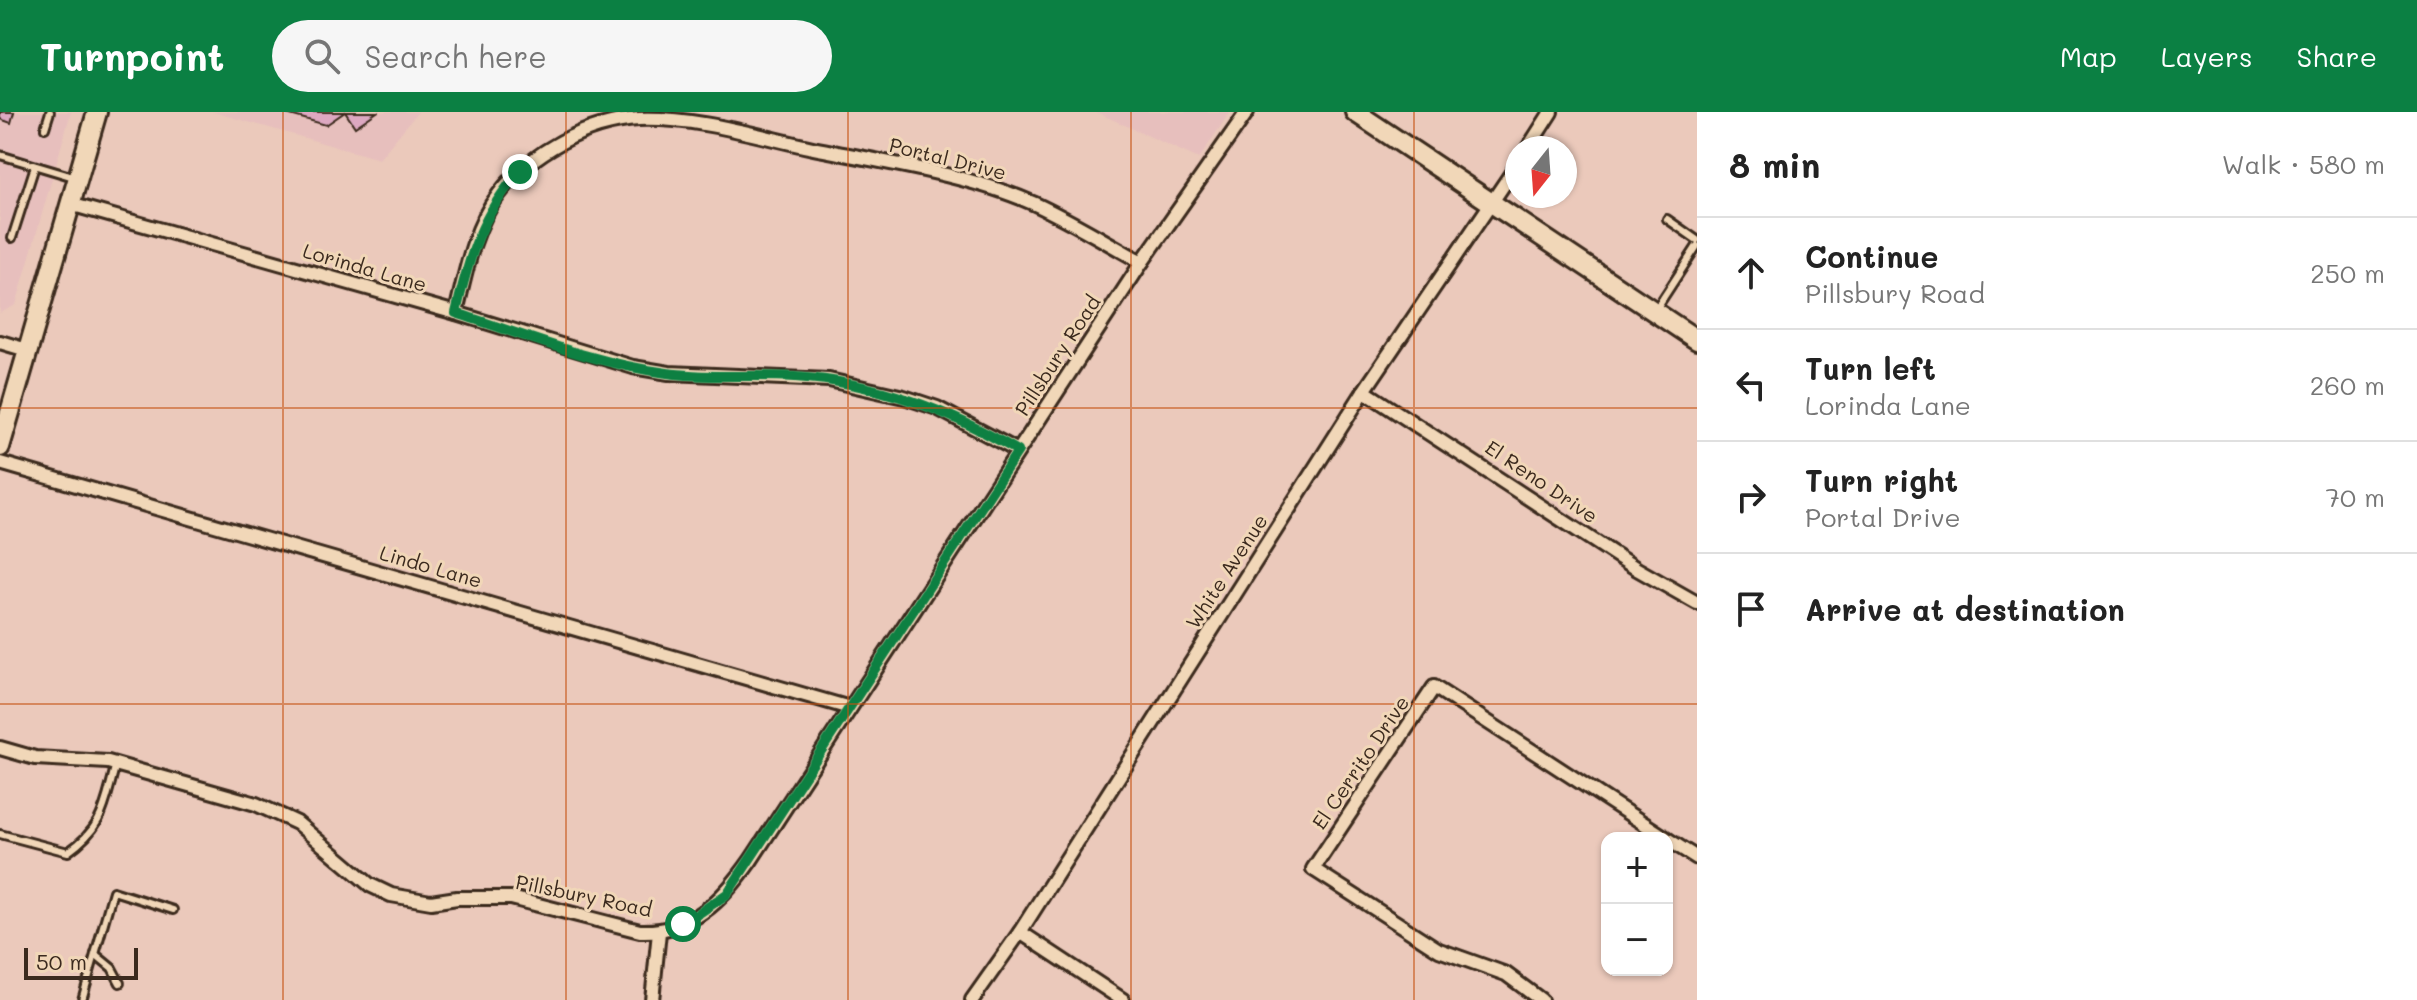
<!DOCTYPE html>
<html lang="en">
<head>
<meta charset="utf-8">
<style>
  body { margin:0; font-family:Mali,sans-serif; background:#f6f6f6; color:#222 }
  .controls { position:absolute; right:24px; bottom:24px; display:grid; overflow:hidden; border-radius:16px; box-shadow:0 2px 6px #0004 }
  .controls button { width:72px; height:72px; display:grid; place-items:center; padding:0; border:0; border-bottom:2px solid #e0e0e0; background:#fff; color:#222; font:40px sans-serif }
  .compass { position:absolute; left:1505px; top:24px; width:72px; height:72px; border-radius:50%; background:#fff; box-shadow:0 2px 6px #0004; rotate:197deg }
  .scale { position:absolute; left:24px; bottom:20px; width:114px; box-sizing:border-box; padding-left:8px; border:4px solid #3b2a1e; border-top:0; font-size:22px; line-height:28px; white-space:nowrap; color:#3b2a1e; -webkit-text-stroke:6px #f1d7b8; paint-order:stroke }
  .stop { position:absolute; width:24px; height:24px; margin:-18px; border:6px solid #0b8043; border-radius:50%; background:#fff }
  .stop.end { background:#0b8043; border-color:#fff; box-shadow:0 2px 8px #0008 }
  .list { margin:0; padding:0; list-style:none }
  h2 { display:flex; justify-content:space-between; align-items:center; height:104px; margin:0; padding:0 32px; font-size:34px }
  h2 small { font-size:26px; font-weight:400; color:#767676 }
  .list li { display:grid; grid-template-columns:52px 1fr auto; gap:24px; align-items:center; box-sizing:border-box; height:112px; padding:0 32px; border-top:2px solid #e0e0e0 }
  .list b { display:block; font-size:30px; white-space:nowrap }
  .list p { margin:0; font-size:26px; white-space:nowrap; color:#767676 }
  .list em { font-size:26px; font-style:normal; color:#767676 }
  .icon { flex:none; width:44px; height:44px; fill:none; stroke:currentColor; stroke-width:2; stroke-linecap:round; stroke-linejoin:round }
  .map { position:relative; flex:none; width:1697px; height:888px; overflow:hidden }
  header { display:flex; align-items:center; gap:48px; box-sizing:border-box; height:112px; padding:0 40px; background:#0b8043; color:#fff }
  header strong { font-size:38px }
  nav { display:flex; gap:44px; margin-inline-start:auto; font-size:28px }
  .search { width:560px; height:72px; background:#f6f6f6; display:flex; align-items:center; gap:20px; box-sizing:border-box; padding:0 28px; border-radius:44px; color:#767676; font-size:30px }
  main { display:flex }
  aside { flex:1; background:#fff }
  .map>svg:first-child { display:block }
  .built { fill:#e7bfbd }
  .building { fill:#dda8c1; stroke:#3b2a1e; stroke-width:2 }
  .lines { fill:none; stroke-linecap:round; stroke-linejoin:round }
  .lane-casing { stroke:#3b2a1e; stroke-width:12 }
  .street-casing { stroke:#3b2a1e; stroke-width:18 }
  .secondary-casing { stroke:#3b2a1e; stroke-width:24 }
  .lane { stroke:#f1d7b8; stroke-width:6 }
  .street { stroke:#f1d7b8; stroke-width:12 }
  .secondary { stroke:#f1d7b8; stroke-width:18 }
  .route { stroke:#0b8043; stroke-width:10 }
  .grid { fill:none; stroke:#c55010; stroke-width:2; stroke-opacity:0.55 }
  .labels { text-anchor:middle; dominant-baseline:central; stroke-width:6; stroke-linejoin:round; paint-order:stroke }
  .street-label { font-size:20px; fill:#3b2a1e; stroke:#f1d7b8 }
</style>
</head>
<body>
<header>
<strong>Turnpoint</strong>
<div class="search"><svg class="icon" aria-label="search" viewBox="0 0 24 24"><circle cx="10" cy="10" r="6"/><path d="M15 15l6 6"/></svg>Search here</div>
<nav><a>Map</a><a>Layers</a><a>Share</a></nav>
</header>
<main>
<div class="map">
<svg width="1697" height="888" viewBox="0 0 1697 888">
  <rect width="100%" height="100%" fill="#ebc9bb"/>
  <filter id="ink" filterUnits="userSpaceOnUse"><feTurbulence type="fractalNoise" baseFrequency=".0125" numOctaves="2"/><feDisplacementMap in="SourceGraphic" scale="16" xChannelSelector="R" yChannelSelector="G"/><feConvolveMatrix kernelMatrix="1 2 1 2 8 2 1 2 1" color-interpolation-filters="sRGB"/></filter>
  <g filter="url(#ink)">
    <g class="built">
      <path d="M0,0H71L16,193L0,201Z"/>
      <path d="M213,0H418L379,47Z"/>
      <path d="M1096,0H1230L1199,47Z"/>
    </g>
    <g class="building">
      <path d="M0,0H14L11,11L0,7Z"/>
      <path d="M279,0H377L355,15L345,0L326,13Z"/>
    </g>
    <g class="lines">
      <g class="lane-casing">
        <g id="lane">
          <path d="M45,16L50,0"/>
          <path d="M0,43L77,66"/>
          <path d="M1667,107L1697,128"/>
          <path d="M12,126L35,54"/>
          <path d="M1656,197L1697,134"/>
          <path d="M0,722L68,740C105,714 104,693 116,652"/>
          <path d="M95,842L112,856L120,871"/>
          <path d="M82,888L113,779L173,798"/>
        </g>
      </g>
      <g class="street-casing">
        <g id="street">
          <path d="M1528,36L1551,0"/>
          <path d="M70,92L456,201L633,255L669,261L829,268L904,285L937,296L1018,339"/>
          <path d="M456,201C465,162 474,114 499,82C531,40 587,10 639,7C697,5 757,24 813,36C882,50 971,63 1035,92C1072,109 1107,131 1142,150"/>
          <path d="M0,230L27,238"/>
          <path d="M1364,279L1637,457L1697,491"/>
          <path d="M0,351L850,596"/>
          <path d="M0,636L35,646L108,650L256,692L297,711L370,773L391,783L431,790L457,786H511L640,819C691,821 723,788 751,748L1142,150L1247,0"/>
          <path d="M1667,727L1697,746"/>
          <path d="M1020,820L1123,888"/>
          <path d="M652,888L659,820"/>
          <path d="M972,888L1020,820L1364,279L1517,53"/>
          <path d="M1541,888L1506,862L1439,838L1313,757L1434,575L1666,726"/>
        </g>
      </g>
      <g class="secondary-casing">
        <g id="secondary">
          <path d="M1355,0L1697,228"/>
          <path d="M0,335L97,0"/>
        </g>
      </g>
      <use href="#lane" class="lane"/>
      <use href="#street" class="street"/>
      <use href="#secondary" class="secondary"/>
    </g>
  </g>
  <g class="lines" filter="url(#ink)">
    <path class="route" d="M520,60C482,100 468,148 456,201C525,223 595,252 667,261C709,267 752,262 795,265C876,270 948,298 1018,339L727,782L683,812"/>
  </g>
  <path class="grid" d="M283,0V888M566,0V888M848,0V888M1131,0V888M1414,0V888M0,296H1697M0,592H1697"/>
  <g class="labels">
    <g class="street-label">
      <text transform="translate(948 46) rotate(14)">Portal Drive</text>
      <text transform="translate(365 155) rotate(16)">Lorinda Lane</text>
      <text transform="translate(1057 243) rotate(-57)">Pillsbury Road</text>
      <text transform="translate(1542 369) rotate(34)">El Reno Drive</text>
      <text transform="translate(431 454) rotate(16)">Lindo Lane</text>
      <text transform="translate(1226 459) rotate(-57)">White Avenue</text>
      <text transform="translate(1360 650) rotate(-56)">El Cerrito Drive</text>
      <text transform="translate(584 783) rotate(12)">Pillsbury Road</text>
    </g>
  </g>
</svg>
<div class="controls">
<button>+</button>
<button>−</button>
</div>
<svg class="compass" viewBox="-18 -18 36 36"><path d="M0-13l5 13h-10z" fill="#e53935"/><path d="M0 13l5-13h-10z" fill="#767676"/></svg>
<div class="scale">50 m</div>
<div class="stop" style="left:683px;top:812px"></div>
<div class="stop end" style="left:520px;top:60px"></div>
</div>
<aside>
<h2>8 min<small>Walk · 580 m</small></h2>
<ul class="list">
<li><svg class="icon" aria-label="ahead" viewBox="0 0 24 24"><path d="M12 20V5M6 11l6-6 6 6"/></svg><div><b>Continue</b><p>Pillsbury Road</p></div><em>250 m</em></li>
<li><svg class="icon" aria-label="left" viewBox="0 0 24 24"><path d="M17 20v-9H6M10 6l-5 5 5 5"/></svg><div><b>Turn left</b><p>Lorinda Lane</p></div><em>260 m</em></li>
<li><svg class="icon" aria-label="right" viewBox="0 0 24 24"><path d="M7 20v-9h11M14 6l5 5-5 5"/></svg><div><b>Turn right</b><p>Portal Drive</p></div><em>70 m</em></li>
<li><svg class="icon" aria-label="arrive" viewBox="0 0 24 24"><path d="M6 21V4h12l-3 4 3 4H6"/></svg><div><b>Arrive at destination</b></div></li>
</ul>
</aside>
</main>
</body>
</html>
